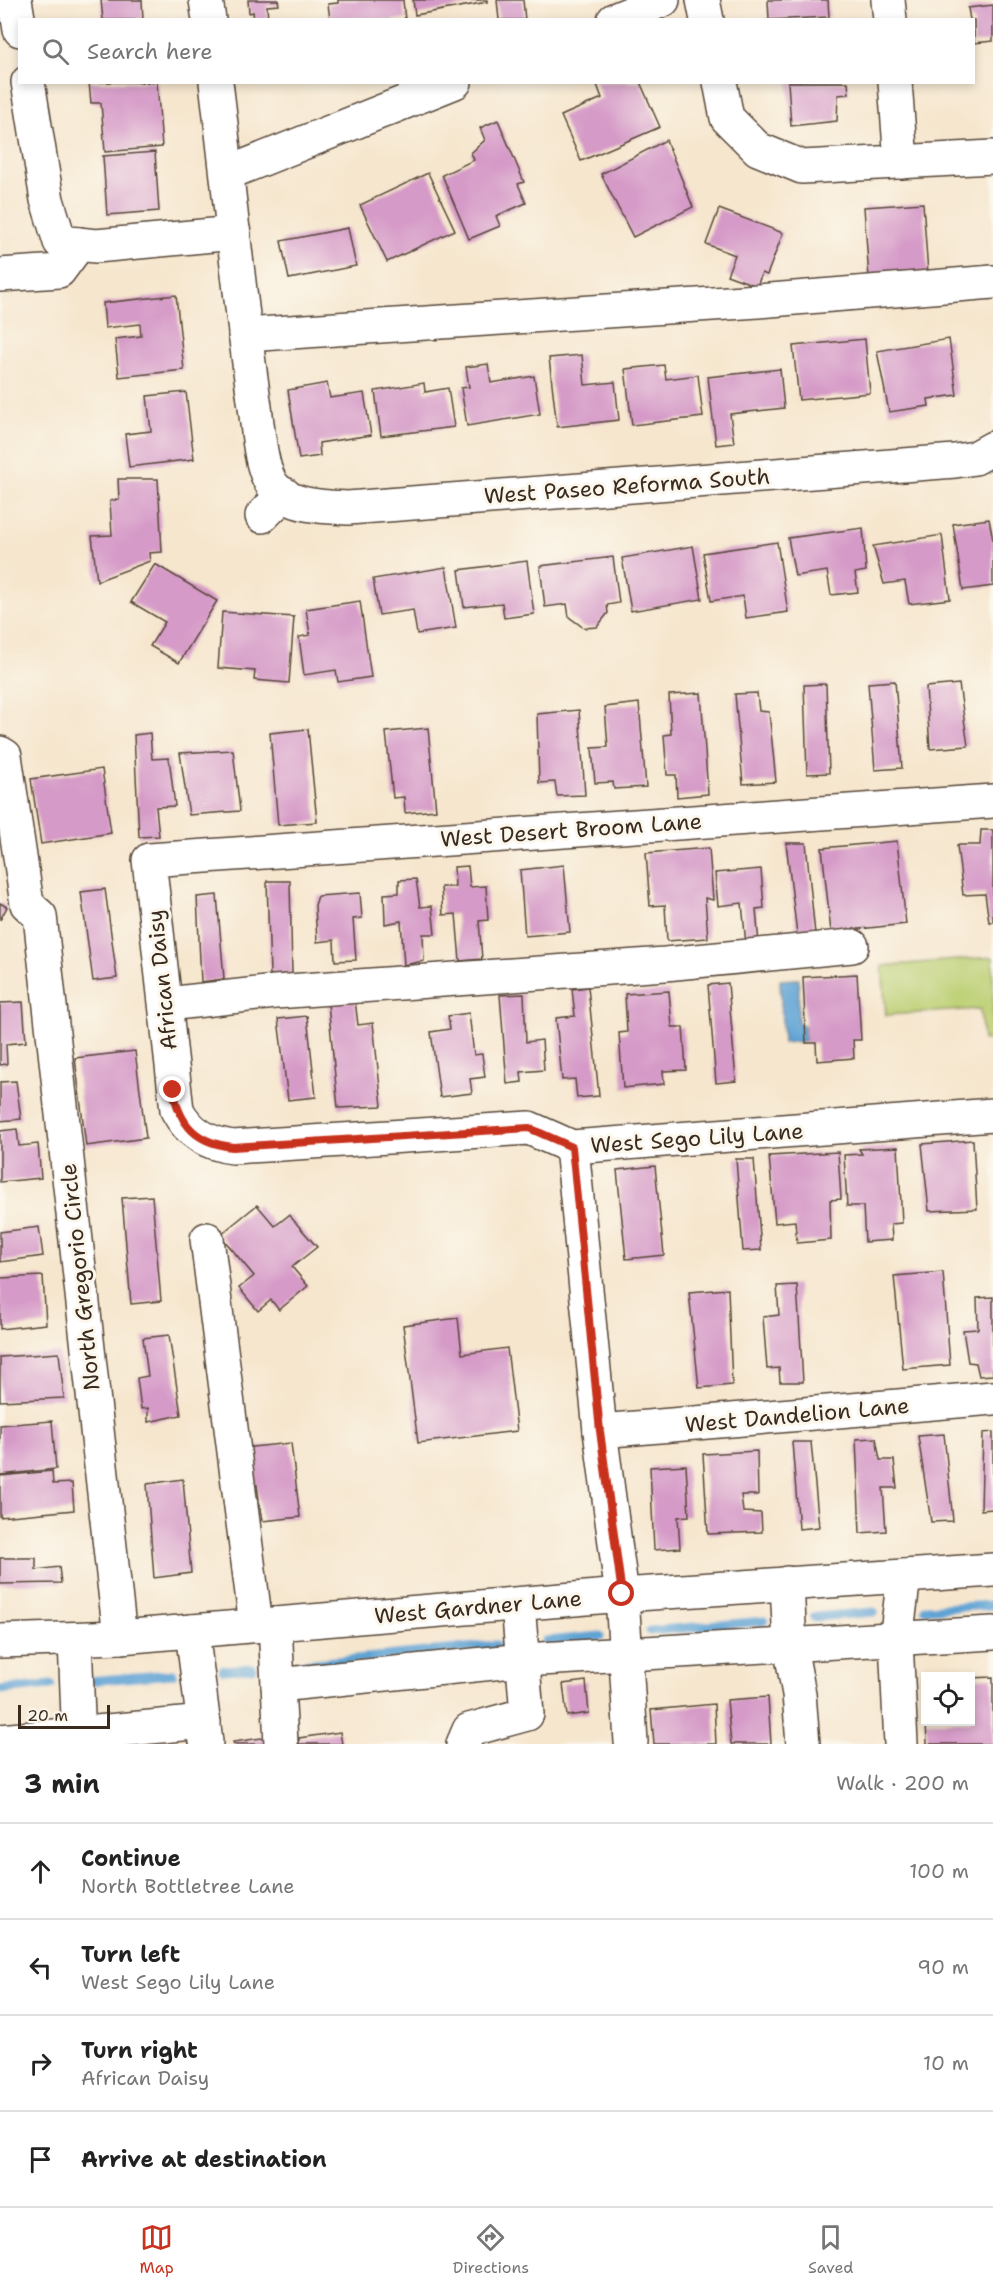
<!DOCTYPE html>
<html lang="en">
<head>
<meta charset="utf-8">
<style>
  body { margin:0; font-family:"Shantell Sans",sans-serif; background:#f6f6f6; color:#222 }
  .controls { position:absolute; right:18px; bottom:18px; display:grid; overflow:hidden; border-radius:0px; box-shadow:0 3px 9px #0003 }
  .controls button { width:54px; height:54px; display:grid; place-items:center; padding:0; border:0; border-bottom:2px solid #e0e0e0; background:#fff; color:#222; font:30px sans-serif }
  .scale { position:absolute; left:18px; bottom:15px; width:92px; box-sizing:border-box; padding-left:6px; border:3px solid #3b2a1e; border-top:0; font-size:16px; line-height:21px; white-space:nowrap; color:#3b2a1e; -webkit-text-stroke:4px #fbf7ec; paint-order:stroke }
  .stop { position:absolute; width:18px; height:18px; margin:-14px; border:4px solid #c8321e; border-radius:50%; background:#fff }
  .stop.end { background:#c8321e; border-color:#fff; box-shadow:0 2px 6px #0008 }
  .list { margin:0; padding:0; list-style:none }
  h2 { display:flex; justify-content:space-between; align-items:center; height:78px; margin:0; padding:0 24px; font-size:26px }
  h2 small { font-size:20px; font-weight:400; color:#767676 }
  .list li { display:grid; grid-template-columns:39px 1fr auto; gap:18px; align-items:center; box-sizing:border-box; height:96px; padding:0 24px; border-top:2px solid #e0e0e0 }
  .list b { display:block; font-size:22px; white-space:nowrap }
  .list p { margin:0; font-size:20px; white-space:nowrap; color:#767676 }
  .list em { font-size:20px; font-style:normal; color:#767676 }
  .icon { flex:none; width:33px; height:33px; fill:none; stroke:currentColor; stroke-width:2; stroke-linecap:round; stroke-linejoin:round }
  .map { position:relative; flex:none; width:993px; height:1744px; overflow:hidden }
  .search { position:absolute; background:#fff; box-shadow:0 3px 9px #0003; left:18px; right:18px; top:18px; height:66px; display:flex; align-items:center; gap:15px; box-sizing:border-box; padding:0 21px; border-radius:0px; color:#767676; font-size:22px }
  .sheet { height:462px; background:#fff }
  nav { display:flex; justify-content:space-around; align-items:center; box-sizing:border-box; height:84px; border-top:2px solid #e0e0e0; background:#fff; font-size:16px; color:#767676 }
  nav a { display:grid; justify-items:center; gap:3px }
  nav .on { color:#c8321e }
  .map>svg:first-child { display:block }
  .green { fill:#bbcf72; stroke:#7b7c48; stroke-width:1.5 }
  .water { fill:#5fa3d4; stroke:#4d6679; stroke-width:1.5 }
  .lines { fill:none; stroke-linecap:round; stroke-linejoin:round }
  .stream { stroke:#5fa3d4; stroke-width:9 }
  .building { fill:#d59ac7 }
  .minor-casing { stroke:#574638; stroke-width:36 }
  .minor { stroke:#fff; stroke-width:33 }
  .route { stroke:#c8321e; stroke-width:8 }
  .labels { text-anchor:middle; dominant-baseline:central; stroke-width:6; stroke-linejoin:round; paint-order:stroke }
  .street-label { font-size:22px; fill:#3b2a1e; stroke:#fbf7ec }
</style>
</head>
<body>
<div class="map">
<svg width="993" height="1744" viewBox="0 0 993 1744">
  <rect width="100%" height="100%" fill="#fbf7ec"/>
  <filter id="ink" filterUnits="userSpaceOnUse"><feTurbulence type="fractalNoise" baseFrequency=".0167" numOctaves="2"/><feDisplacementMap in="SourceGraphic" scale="12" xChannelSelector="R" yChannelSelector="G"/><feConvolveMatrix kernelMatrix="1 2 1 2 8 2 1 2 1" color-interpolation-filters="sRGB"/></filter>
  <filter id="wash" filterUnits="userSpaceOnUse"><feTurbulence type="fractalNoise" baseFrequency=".008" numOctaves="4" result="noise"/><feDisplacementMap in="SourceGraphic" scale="24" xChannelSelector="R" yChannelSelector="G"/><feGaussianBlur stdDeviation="1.35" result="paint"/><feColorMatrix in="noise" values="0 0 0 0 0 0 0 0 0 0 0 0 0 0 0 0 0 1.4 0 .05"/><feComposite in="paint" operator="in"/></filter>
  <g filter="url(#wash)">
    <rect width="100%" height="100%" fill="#f6e6ce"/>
    <path class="green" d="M993,957V1039L983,1040L980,1009L886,1015L882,966Z"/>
    <path class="water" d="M799,979C800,994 797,1007 798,1023L804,1026L805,1041L783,1043L780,980Z"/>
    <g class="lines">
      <g class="stream">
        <path d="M925,1609L993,1605"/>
        <path d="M814,1617L874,1612"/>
        <path d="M650,1631L764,1621"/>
        <path d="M546,1641L600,1636"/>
        <path d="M295,1665L496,1645"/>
        <path d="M223,1670L252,1668"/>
        <path d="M88,1681L173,1674"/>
        <path d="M0,1690L51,1685"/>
      </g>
    </g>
    <g id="blocks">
      <g class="building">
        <path d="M101,0H142L143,20H103Z"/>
        <path d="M248,0H278L279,5L267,6L268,20H254L253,12L249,13Z"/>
        <path d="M338,0H403L405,20H330L328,4L338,3Z"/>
        <path d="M413,0H487V2L415,15Z"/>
        <path d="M497,0H523L525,20H499Z"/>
        <path d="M768,0H828L829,17L769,20Z"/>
        <path d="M993,5V41L974,43V20H970L968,8Z"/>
        <path d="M89,82H157L162,147L105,152L101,103H91Z"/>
        <path d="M596,82H640L660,127L581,161L561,116L602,98Z"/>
        <path d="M788,82H848L849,94L838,95L837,121L791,126Z"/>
        <path d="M498,120L524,182L518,184L526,203L496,216L500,226L469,239L442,175L474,160L471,153L485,140L480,128Z"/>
        <path d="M666,140L693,207L633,237L601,174Z"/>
        <path d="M155,152L159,211L107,215L103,156Z"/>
        <path d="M428,173L455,230L387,262L360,205Z"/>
        <path d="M923,203L928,273L869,278L864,207Z"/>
        <path d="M719,209L783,233L767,275L762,273L757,286L727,275L735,255L706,244Z"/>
        <path d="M348,228L356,266L289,279L281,241Z"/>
        <path d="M176,295L184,370L119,377L115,339L141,336L140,324L105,328L103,303Z"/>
        <path d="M865,339L870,393L799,400L793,346Z"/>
        <path d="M949,339L957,395L928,399L929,406L889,412L877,351Z"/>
        <path d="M582,355L585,385L615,382L619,420L557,427L549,358Z"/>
        <path d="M488,364L491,383L534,376L540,414L467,426L461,388L469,387L466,367Z"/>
        <path d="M664,365L666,379L698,375L703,417L632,425L625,369Z"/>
        <path d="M780,369L784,408L730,414L734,443L716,445L708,377Z"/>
        <path d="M327,383L330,398L364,393L371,435L319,443L320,456L299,459L288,390Z"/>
        <path d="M424,383L425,392L448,388L454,427L381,436L375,391Z"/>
        <path d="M186,392L194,459L129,467L125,434L151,431L147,396Z"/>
        <path d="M118,479H158L162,552L149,553L150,561L97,581L92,536L112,535L110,501L119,499Z"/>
        <path d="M989,519L993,540V586L963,590L953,524Z"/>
        <path d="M863,528L866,571L855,573L858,592L831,595L827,571L795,576L788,538Z"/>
        <path d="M942,535L950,599L909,604L905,581L884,584L873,546Z"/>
        <path d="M777,542L788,612L746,618L743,596L711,601L703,553Z"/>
        <path d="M693,546L702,599L631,611L622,558Z"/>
        <path d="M613,557L619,603L607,605L608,613L597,627L584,628L569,617L567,604L545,607L540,566Z"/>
        <path d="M527,561L534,614L504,618L502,603L464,607L459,570Z"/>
        <path d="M155,564L217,601L179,663L150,646L165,622L131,602Z"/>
        <path d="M446,567L456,628L417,634L413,610L379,615L373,579Z"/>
        <path d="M360,601L371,677L338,682L336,670L304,675L299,637L310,635L306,609Z"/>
        <path d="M222,612L294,617L289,683L254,680L255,671L218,668Z"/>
        <path d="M895,681L902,768L875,770L868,683Z"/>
        <path d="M826,684L829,773L807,774L804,685Z"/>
        <path d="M959,684L968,746L930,749L926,687Z"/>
        <path d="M701,693L708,794L677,797L676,775H667L664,735L671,734L669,695Z"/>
        <path d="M757,693L759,711L769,712L776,782L743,784L735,694Z"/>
        <path d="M639,703L646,787L614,789L613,782L595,783L592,748L608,747L605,707Z"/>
        <path d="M579,710L585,795L557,796L555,782L539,783L537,714Z"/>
        <path d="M428,728L436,810L405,813L404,797L393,798L386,732Z"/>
        <path d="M308,729L317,822L278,825L270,733Z"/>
        <path d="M150,733L152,759L169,758L175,806L156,807L159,836L139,837L134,735Z"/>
        <path d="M233,750L240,811L189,815L180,753Z"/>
        <path d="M102,769L111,833L41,844L31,779Z"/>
        <path d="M981,830H993V922H989L985,894L963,895L957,845H980Z"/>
        <path d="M897,841L906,924L831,932L822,848Z"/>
        <path d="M786,843H806L815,934H797Z"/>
        <path d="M709,848L713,900L705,898L708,938L667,941L665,905L650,906L646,853Z"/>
        <path d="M564,865L570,932L525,936L520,870Z"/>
        <path d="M468,866L470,887L486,886L488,920L479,921L482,959L460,961L456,914L443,915L441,887H455L454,867Z"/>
        <path d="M761,869L764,908L756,909L759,944L746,945L742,903L718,906L715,873Z"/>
        <path d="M416,879L420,907L432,906L435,934H423L424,961L404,965L401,921L385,924L384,894L399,893V880Z"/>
        <path d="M267,881H290L292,974L270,975Z"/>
        <path d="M105,889L117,978L93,981L81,892Z"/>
        <path d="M360,893L362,918L353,919L356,960L335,961L334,940L317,942L315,905L318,896Z"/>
        <path d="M217,895L224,979L201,982L197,897Z"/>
        <path d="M0,903L7,907L0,920Z"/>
        <path d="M857,974L861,1040H853L854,1058L817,1061L816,1043H806L803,977Z"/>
        <path d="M728,983L736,1081L716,1083L708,985Z"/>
        <path d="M588,987L599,1096L577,1098L575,1079L562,1080L556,1018L575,1016L572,989Z"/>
        <path d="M669,991L672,1027H683L686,1070L663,1071L664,1084L623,1088L619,1033L627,1032L625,994Z"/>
        <path d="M524,994L526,1042L542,1040L544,1070L521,1072L522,1082L507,1084L500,995Z"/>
        <path d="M355,1000L358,1025L373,1023L382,1106L338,1108L328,1003Z"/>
        <path d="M23,1002L26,1042L6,1044L7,1064L0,1065V1003Z"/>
        <path d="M469,1013L474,1055L482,1054L485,1077L470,1079L472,1093L440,1097L431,1032L450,1029L448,1016Z"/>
        <path d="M307,1016L316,1097L288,1100L278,1019Z"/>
        <path d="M135,1051L146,1138L86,1146L75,1058Z"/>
        <path d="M16,1081L21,1119L0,1121V1082Z"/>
        <path d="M17,1129L19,1146L38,1144L41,1178L0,1182V1131Z"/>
        <path d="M973,1140L977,1209L929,1211L922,1144Z"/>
        <path d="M898,1147L902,1223L891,1224L892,1240L865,1242L863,1206H847L844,1155L862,1154L859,1149Z"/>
        <path d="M838,1152L841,1199L830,1200L831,1240L797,1243L795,1221L775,1223L769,1156Z"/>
        <path d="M736,1159H754L761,1250L743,1251Z"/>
        <path d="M655,1166L664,1255L626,1259L617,1170Z"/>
        <path d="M152,1196L161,1301L131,1304L122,1198Z"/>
        <path d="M257,1205L275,1226L289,1215L317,1247L292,1267L308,1286L279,1310L271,1300L258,1311L239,1288L254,1276L220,1235Z"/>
        <path d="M39,1227L43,1256L0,1262V1232Z"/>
        <path d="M943,1272L950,1365L903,1369L894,1276Z"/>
        <path d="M43,1276L46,1324L0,1329V1278Z"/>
        <path d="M797,1285L803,1382H780L779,1368L767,1369L763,1317L779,1315L777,1286Z"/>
        <path d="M728,1289L732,1385L699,1388L689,1292Z"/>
        <path d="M993,1297V1375L979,1376L976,1363L968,1362L963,1330L978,1329L977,1298Z"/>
        <path d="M458,1318L462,1354L507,1348L517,1431L418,1443L403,1325Z"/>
        <path d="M169,1335L181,1415L148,1422V1408L141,1409L137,1378L148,1376L143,1338Z"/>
        <path d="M59,1353L64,1398L0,1401V1357Z"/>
        <path d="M52,1421L56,1469L0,1475V1425Z"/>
        <path d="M993,1432V1509L981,1510L983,1433Z"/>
        <path d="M944,1434L953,1521L931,1522L918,1436Z"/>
        <path d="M876,1438L880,1460H894L897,1488H883L886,1531L860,1533L856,1439Z"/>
        <path d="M792,1442H811L819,1527L799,1529Z"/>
        <path d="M291,1443L300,1517L262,1521L257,1485L248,1486L243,1448Z"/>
        <path d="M757,1451L758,1495H741L743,1512L761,1513L762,1532L708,1534L703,1454Z"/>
        <path d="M686,1465L689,1516L678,1517L680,1548L654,1550L650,1467Z"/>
        <path d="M52,1471L53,1484L72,1483L74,1510L0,1517V1476Z"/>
        <path d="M183,1479L191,1573L154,1578L147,1484Z"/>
        <path d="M0,1558H36V1570L59,1567L61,1583L0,1584Z"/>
        <path d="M993,1677V1744H927L926,1722H970V1678Z"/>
        <path d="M586,1681L589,1713L567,1716L563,1684Z"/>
        <path d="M768,1697L771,1744H731L727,1700Z"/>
        <path d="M714,1704L716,1744H654L651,1710Z"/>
        <path d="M340,1732L342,1744H299V1738Z"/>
        <path d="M269,1737L270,1744H234L233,1742Z"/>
      </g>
    </g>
  </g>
  <g filter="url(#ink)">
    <use href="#blocks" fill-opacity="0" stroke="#574638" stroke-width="1.5"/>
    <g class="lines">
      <g class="minor-casing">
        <g id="minor">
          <path d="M15,0L20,30"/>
          <path d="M206,0L209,20"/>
          <path d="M703,0L707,20"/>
          <path d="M888,0L890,20"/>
          <path d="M614,20L663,0"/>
          <path d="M28,82L47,200L60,242L96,246L234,233"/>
          <path d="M216,82C229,188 239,295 254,400C258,423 259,472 275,488C292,507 325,507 348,508L955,461L975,458L993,448"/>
          <path d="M720,82L727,118L758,149L802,167L993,157"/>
          <path d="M895,82L901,162"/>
          <path d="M228,173L455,82"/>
          <path d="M0,275L59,271L79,244"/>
          <path d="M245,335L758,301L993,282"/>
          <path d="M262,516L284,494"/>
          <path d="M0,753L5,756L27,904L40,916L120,1637"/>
          <path d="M993,801L149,860L177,1110C189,1133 208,1144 233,1147L529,1128L572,1147L993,1115"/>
          <path d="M167,1004L275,992L665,964L852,946"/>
          <path d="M572,1147L600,1431L622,1595L631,1742"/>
          <path d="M207,1239L256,1625"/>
          <path d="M600,1431L993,1398"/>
          <path d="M787,1583L790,1646L799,1694L803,1744"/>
          <path d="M275,1624L281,1744"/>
          <path d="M192,1631L206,1742"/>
          <path d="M75,1639L79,1744"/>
          <path d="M0,1641L120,1637L622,1595L993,1570"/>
          <path d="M278,1685L523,1660L993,1633"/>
          <path d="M0,1741L204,1722"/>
          <path d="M463,1744L469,1730L527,1714L518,1604"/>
          <path d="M901,1744L896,1640L904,1576"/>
        </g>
      </g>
      <use href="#minor" class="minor"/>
    </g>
  </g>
  <g class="lines" filter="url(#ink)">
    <path class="route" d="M173,1090C180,1126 197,1143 233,1147L529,1128L572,1147L600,1431L622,1594"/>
  </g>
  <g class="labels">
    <g class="street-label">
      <text transform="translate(627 486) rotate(-4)">West Paseo Reforma South</text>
      <text transform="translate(571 830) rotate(-4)">West Desert Broom Lane</text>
      <text transform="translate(162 980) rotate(-96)">African Daisy</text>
      <text transform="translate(697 1138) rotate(-4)">West Sego Lily Lane</text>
      <text transform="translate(80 1277) rotate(-96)">North Gregorio Circle</text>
      <text transform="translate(797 1415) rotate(-5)">West Dandelion Lane</text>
      <text transform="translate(478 1607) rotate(-5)">West Gardner Lane</text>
    </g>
  </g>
</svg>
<div class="controls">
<button><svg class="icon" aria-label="locate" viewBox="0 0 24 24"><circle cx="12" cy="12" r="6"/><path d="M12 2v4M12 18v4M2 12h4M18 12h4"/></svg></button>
</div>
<div class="scale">20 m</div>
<div class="stop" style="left:622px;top:1594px"></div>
<div class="stop end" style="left:173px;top:1090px"></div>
<div class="search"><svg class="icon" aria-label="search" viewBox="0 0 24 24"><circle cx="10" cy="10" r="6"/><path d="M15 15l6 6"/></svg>Search here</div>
</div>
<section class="sheet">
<h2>3 min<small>Walk · 200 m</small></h2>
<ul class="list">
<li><svg class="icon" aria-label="ahead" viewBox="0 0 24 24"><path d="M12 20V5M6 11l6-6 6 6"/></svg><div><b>Continue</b><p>North Bottletree Lane</p></div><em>100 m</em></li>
<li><svg class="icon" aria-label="left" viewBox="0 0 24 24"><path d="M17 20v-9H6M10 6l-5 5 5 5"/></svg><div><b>Turn left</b><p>West Sego Lily Lane</p></div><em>90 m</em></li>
<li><svg class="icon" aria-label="right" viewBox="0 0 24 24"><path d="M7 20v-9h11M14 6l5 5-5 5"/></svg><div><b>Turn right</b><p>African Daisy</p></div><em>10 m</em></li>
<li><svg class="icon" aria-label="arrive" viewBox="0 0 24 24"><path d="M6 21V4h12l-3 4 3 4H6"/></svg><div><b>Arrive at destination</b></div></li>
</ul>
</section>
<nav>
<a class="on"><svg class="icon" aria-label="map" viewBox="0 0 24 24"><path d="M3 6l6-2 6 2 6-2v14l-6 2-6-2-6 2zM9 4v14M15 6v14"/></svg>Map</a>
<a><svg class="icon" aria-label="directions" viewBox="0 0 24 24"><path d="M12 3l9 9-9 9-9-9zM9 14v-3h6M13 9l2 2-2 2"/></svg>Directions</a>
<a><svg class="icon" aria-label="saved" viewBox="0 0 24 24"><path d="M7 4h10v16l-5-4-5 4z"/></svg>Saved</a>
</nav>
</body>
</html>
